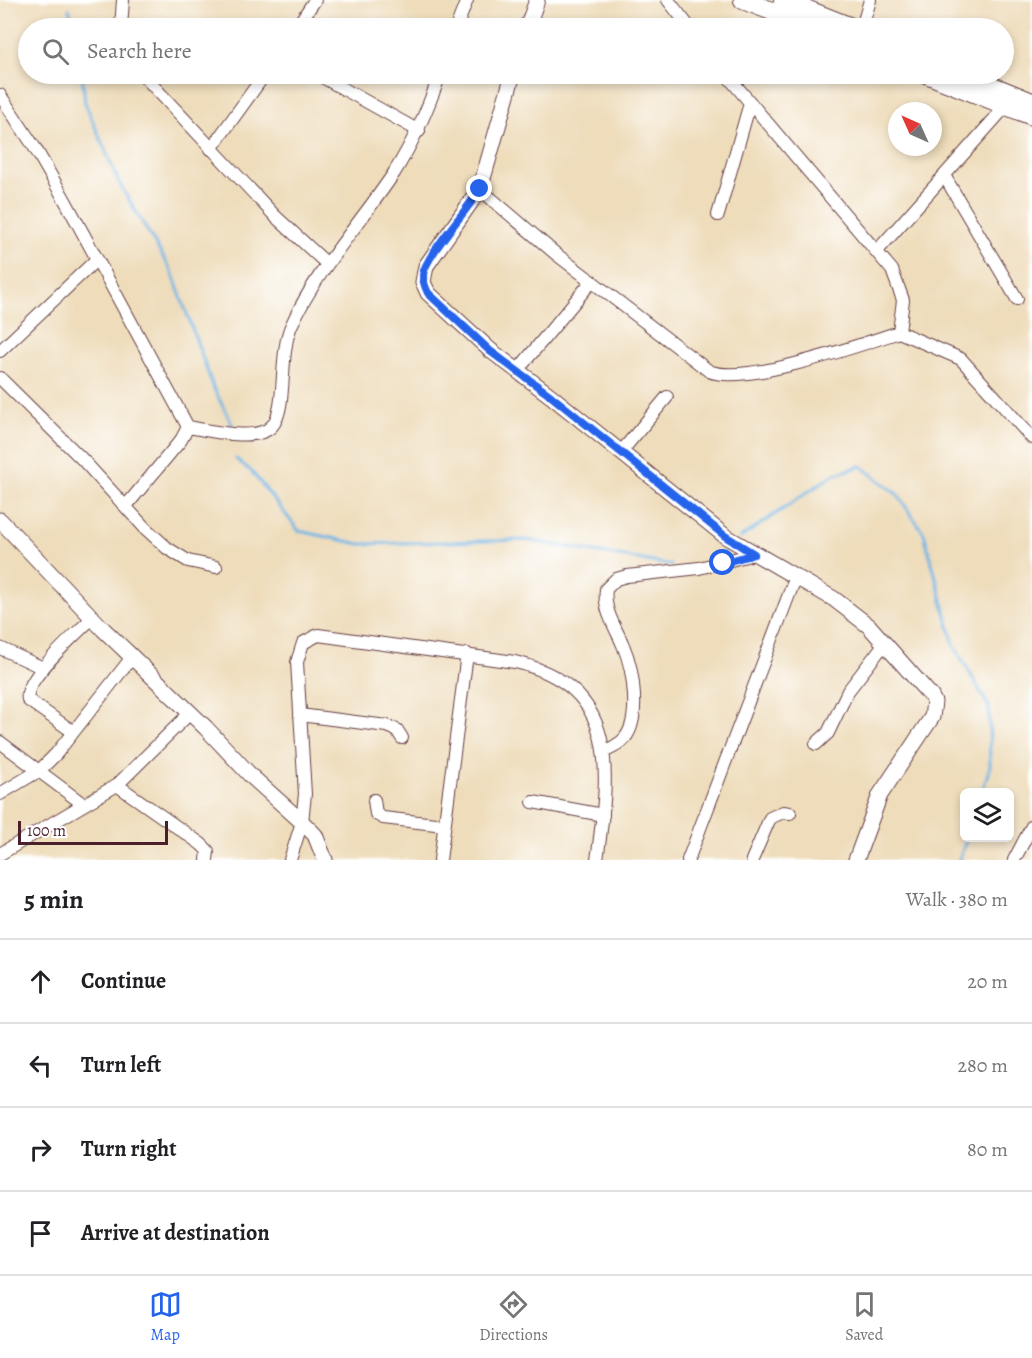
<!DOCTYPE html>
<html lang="en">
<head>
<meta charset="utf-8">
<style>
  body { margin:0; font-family:Alegreya,serif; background:#f6f6f6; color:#202124 }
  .controls { position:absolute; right:18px; bottom:18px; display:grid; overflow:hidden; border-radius:9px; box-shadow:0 3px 9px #0003 }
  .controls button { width:54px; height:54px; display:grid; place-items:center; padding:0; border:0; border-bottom:2px solid #e0e0e0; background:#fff; color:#202124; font:30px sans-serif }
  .compass { position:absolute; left:888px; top:102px; width:54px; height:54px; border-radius:50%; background:#fff; box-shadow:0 3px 9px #0003; rotate:315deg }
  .scale { position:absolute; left:18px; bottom:15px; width:150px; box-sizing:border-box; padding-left:6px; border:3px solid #4a1f2b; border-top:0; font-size:16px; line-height:21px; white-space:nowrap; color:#4a1f2b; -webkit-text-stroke:4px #fff; paint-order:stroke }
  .stop { position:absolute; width:18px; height:18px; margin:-14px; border:4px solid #2563eb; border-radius:50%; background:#fff }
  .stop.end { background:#2563eb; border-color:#fff; box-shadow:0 2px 6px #0008 }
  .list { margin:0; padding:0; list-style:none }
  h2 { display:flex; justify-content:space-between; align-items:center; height:78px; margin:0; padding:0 24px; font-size:26px }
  h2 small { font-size:20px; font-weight:400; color:#757577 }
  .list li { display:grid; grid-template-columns:39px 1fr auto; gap:18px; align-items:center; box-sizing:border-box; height:84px; padding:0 24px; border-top:2px solid #e0e0e0 }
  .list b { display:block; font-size:22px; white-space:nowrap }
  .list em { font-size:20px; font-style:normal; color:#757577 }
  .icon { flex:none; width:33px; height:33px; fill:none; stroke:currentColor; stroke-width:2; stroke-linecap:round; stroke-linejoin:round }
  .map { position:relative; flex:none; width:1032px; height:860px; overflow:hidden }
  .search { position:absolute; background:#fff; box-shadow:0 3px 9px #0003; left:18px; right:18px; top:18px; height:66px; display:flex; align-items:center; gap:15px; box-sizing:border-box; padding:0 21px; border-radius:33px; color:#757577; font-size:22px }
  .sheet { height:414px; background:#fff }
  nav { display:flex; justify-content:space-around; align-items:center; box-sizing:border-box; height:84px; border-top:2px solid #e0e0e0; background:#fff; font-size:16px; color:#757577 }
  nav a { display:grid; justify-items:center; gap:3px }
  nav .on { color:#2563eb }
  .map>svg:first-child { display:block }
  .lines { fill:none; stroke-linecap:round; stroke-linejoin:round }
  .stream { stroke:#6db4e4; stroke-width:3 }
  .minor-casing { stroke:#633b40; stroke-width:14 }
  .tertiary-casing { stroke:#633b40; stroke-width:17 }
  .primary-casing { stroke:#633b40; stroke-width:20 }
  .minor { stroke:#fff; stroke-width:12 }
  .tertiary { stroke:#fff; stroke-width:15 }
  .primary { stroke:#fff; stroke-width:18 }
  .route { stroke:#2563eb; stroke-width:8 }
</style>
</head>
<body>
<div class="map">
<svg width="1032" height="860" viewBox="0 0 1032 860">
  <rect width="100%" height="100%" fill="#fff"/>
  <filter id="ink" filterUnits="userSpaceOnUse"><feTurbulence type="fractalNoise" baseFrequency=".0167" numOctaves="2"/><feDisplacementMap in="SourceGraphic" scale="12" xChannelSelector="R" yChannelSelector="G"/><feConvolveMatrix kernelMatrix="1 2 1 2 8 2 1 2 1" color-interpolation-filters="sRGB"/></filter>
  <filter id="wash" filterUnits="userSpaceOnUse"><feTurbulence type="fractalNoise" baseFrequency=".008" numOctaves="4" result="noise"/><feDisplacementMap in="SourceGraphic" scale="24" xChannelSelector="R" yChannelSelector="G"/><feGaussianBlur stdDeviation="1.35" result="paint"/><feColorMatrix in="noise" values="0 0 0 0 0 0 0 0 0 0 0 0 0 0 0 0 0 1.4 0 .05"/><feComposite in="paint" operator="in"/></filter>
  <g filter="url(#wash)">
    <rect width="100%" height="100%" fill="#eedcba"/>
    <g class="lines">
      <g class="stream">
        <path d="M69,9L74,28"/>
        <path d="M82,74L85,103L120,185L172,272L213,387L232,424"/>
        <path d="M236,459L251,471L299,531L360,544L526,540L671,565"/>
        <path d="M740,538L833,475L861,466L897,494L924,533L954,645L989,707L990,767L982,792"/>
        <path d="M715,560L731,546"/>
        <path d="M959,860L967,838"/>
      </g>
    </g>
  </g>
  <g filter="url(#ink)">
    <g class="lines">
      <g class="minor-casing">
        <g id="minor">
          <path d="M668,0L690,28"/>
          <path d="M121,28L123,0"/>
          <path d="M296,28L315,0"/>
          <path d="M456,28L467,0"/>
          <path d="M862,28L870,0"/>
          <path d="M142,74L276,217L326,263"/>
          <path d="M317,74L419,131"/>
          <path d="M726,74L892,270L903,300L899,332"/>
          <path d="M0,95L35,148L66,202L188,427C208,430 257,443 272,426C288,408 278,353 292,324C318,268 360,224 394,173C414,141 428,109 440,74"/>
          <path d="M211,149L265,74"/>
          <path d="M945,177L1017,299"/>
          <path d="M480,189L556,254L709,371C744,386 860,345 899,332L961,359L1032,438"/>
          <path d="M718,215L750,103"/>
          <path d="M878,250L1006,106"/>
          <path d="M0,351L96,260"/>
          <path d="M517,371L592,281"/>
          <path d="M0,378L81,458L145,528L167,548L188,561L216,567"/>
          <path d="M621,452L667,397"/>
          <path d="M126,506L181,440L188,427"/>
          <path d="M0,648L43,668"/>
          <path d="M300,715L387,726L397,730L402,738"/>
          <path d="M72,731L28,700C22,680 78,633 92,618"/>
          <path d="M0,742L83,804"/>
          <path d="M816,744L828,733L848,691L885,643"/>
          <path d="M605,751C610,749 616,746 621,742C643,724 633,668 623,645C615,626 603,610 606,589L616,579L627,576L699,568L754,554"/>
          <path d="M117,785L201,844L208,851L207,860"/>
          <path d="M0,794L40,770L56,754L133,656"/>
          <path d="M374,800L376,814L383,818L444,825"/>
          <path d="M533,802L603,815"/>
          <path d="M0,854L117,785L191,712"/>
          <path d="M290,860L302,822L305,794L297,662L303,643L318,635L515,662C622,687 609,773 597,860"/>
          <path d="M440,860L467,654"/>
          <path d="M688,860L796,576"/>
          <path d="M752,860L770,818L783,812L790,813"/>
          <path d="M1014,860L1032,826"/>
        </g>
      </g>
      <g class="tertiary-casing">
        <g id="tertiary">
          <path d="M527,28L537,0"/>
          <path d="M513,74L480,189L426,266L423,282L428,293L490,350L551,396L725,536L834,599L869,626L931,696L934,702L932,717L880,795L856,860"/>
          <path d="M0,520L103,629L206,728L251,776L302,822L315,835L325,860"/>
        </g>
      </g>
      <g class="primary-casing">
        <g id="primary">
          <path d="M743,0L815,28"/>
          <path d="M783,0L854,28"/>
          <path d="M926,74L1032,116"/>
          <path d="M963,74L1032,102"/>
        </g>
      </g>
      <use href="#minor" class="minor"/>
      <use href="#tertiary" class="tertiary"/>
      <use href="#primary" class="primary"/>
    </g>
  </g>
  <g class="lines" filter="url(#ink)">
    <path class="route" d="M480,189C468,210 425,256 423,275C423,282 425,287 428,293L490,351L551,396L725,536L754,554L723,563"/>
  </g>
</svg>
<div class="controls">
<button><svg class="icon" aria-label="layers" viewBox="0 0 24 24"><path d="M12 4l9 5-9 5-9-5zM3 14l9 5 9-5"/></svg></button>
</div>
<svg class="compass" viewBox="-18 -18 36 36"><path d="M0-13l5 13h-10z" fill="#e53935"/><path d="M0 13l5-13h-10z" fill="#757577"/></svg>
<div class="scale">100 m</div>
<div class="stop" style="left:723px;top:563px"></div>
<div class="stop end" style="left:480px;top:189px"></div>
<div class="search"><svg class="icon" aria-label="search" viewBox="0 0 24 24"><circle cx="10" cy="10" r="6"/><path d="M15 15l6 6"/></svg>Search here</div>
</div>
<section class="sheet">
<h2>5 min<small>Walk · 380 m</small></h2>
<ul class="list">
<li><svg class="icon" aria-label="ahead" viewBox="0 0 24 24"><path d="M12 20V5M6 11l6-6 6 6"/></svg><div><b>Continue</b></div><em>20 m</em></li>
<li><svg class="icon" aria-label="left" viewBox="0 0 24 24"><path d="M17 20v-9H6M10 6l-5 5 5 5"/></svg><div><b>Turn left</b></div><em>280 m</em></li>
<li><svg class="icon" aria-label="right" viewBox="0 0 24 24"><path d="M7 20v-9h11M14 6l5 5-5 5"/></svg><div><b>Turn right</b></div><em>80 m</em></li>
<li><svg class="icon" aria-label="arrive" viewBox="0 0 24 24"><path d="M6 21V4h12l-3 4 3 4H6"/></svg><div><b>Arrive at destination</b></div></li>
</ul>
</section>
<nav>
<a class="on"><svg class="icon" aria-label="map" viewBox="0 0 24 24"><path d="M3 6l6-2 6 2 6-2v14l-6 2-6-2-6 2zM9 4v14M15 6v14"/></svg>Map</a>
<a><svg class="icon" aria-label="directions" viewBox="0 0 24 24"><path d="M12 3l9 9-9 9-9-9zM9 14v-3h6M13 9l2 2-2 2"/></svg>Directions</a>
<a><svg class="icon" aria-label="saved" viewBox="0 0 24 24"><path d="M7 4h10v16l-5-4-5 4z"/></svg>Saved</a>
</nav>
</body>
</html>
